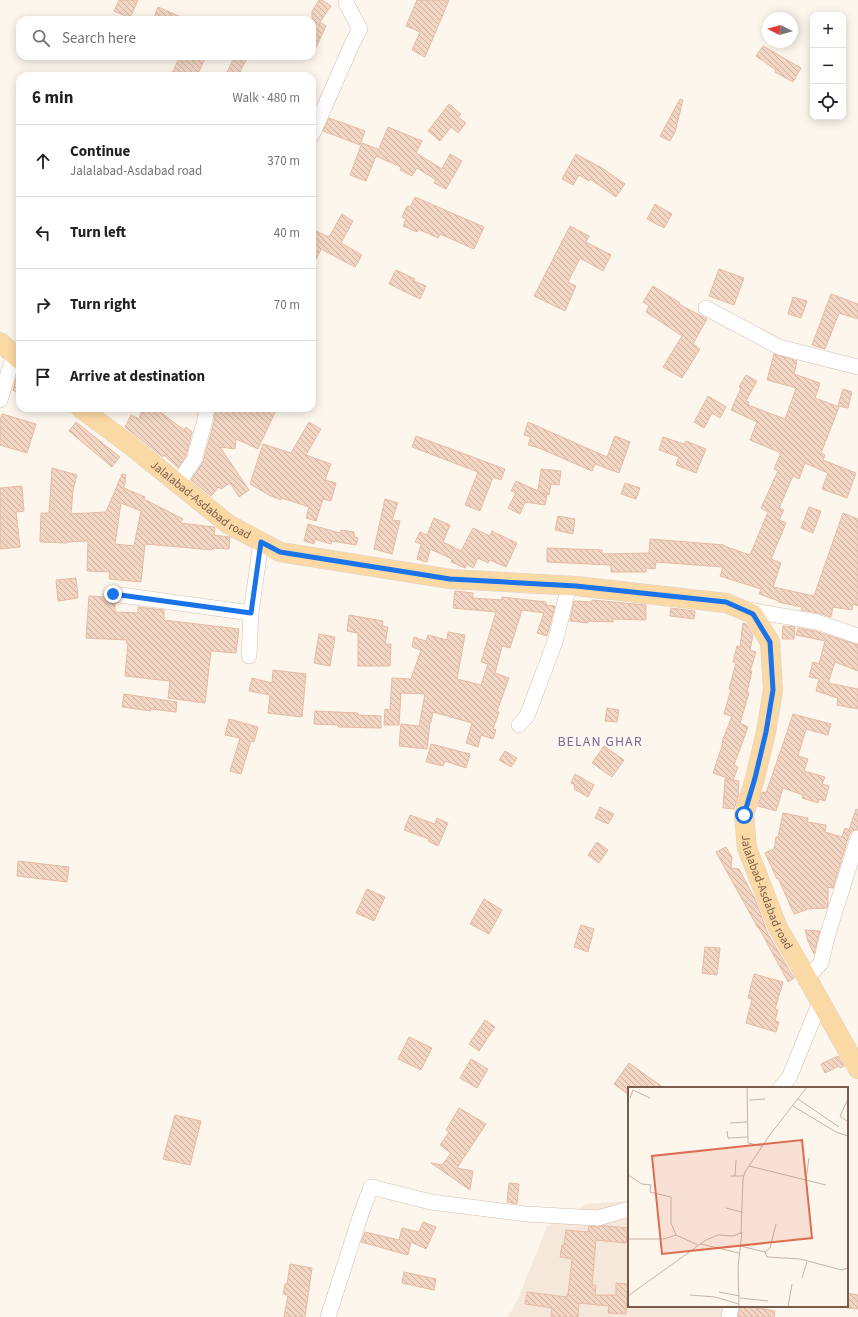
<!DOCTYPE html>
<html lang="en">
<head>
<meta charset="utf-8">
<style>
  body { margin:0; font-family:"Source Sans 3",sans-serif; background:#f6f6f6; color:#202124 }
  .controls { position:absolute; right:12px; top:12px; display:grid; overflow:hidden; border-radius:8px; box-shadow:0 2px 10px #0003 }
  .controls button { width:36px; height:36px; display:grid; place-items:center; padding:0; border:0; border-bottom:1px solid #e0e0e0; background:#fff; color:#202124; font:20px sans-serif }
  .compass { position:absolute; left:762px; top:12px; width:36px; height:36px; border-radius:50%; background:#fff; box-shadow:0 2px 10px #0003; rotate:276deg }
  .stop { position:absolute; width:12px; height:12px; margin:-9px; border:3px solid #1a73e8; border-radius:50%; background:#fff }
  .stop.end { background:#1a73e8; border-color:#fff; box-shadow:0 1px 4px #0008 }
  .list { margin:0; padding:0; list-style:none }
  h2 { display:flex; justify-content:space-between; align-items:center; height:52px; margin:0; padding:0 16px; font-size:17px }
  h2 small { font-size:13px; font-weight:400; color:#757577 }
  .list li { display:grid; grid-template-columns:26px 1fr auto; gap:12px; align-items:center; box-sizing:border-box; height:72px; padding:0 16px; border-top:1px solid #e0e0e0 }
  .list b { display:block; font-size:15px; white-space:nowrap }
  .list p { margin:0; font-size:13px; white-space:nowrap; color:#757577 }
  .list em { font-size:13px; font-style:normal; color:#757577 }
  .icon { flex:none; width:22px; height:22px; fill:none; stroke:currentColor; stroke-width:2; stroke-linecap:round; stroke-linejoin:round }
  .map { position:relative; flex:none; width:858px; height:1317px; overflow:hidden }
  .search { position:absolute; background:#fff; box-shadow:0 2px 10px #0003; left:16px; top:16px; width:300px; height:44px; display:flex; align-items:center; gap:10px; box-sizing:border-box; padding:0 14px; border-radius:12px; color:#757577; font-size:15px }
  .panel { position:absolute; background:#fff; box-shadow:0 2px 10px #0003; left:16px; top:72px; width:300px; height:340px; border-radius:12px }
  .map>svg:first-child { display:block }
  .residential { fill:#f5e8da }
  .building { fill:url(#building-back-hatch); stroke:#e6bba3; fill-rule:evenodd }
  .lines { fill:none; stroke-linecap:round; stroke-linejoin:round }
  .minor-casing { stroke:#d1beb0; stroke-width:16 }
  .major-casing { stroke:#dad1cd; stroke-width:20 }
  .minor { stroke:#fff; stroke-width:15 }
  .major { stroke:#fbd9a5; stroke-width:19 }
  .route { stroke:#1a73e8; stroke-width:5 }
  .labels { text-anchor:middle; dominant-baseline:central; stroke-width:3; stroke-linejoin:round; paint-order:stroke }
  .street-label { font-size:12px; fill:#7a5c4d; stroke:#fffaf3 }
  .quarter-label { font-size:14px; letter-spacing:1px; fill:#846695; stroke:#fffaf3 }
  .inset-road { fill:none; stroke:#c5b3a7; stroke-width:1 }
  .view { fill:#dc6d51; fill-opacity:0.15; stroke:#dc6d51; stroke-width:2 }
  .inset-edge { fill:none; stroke:#7a5c4d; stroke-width:2 }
</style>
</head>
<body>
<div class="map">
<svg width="858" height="1317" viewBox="0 0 858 1317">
  <defs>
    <pattern id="building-back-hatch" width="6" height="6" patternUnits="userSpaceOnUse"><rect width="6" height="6" fill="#f3d5c3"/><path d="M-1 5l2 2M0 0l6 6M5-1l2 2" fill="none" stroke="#cab0a1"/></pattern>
  </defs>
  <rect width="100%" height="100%" fill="#fdf6ec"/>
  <path class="residential" d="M629,1201V1306H727V1317H508L517,1301L547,1227L586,1204Z"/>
  <g class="building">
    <path d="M119,0H138L130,18L114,11Z"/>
    <path d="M319,0H322L331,6L320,22L326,26L312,56V11Z"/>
    <path d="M417,0H449L425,57L412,50L420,32L406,26Z"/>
    <path d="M158,7L188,20H153Z"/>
    <path d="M763,46L801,68L793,82L775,72L776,70L756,56Z"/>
    <path d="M180,56H206L197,76H171Z"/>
    <path d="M235,56H248L238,76H225Z"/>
    <path d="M680,99L683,100L675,132L670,141L660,136Z"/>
    <path d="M449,104L461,114L458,117L466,123L458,133L451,127L440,141L428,131Z"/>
    <path d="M329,118L365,131L360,145L323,131Z"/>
    <path d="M388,127L422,141L416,153L442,169L450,154L462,161L446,189L434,183L436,180L417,168L412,176L400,170L401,167L376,156L366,181L350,175L362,143L378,149V151Z"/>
    <path d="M576,154L598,166H599L625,184L616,197L590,179L589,181L579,175L573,185L562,179Z"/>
    <path d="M415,197L484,227L474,249L440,234L438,238L418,229L417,232L403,226L406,219L402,217L407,206L410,207Z"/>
    <path d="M655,204L672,214L664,228L647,219Z"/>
    <path d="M342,214L353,221L341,243L362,255L355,267L321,249L312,268V240L316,231L329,237Z"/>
    <path d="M570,226L589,236L586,242L611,255L603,271L580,258L568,282L576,286L565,311L534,296Z"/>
    <path d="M719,269L744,278L734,305L709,296Z"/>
    <path d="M396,270L415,279L414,281L426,286L420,299L389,284Z"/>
    <path d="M653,286L680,303L679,304L707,319L693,344L700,349L682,378L663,367L682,336L646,312L649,306L643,302Z"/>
    <path d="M831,294L858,304V319L839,313L825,349L812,345Z"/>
    <path d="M793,297L807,301L801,318L788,314Z"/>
    <path d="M774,354L797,361L794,374L820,383L815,398L839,407L821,453L825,455L823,460L856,473L847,498L822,489L828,473L805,463L799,479L793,476L779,508L784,510L779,520L786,523L771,559L781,563L773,587L814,596L843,513L858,519V606L853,604L852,610L833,607L831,617L819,613L801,610L802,607L778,602L779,601L759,594L761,589L720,576L723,567L656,562L655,569L646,568V572H611V565L547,562V548L602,550V554L649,553L650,539L724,545V546L750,555L768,512L761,508L778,471L774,469L781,453L750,440L757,422L731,410L741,388L739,387L746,375L757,381L746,401L749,402L748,405L785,419L796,389L793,387L767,380Z"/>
    <path d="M18,371H20V395L13,390Z"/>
    <path d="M843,389L852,392L848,408L838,406Z"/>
    <path d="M708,396L726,407L720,418L712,413L704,428L694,422Z"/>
    <path d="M143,408H155L184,430L186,427L192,432L186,456L178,468L164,455L163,457L125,427L131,415L139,419Z"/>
    <path d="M216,408H277L258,449L236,439L235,449L220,447L249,490L239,497L230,483L221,489L219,487L211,496L191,480L203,462L214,422Z"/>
    <path d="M2,414L36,424L27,453L0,445V420Z"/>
    <path d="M76,422L120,457L112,467L69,431Z"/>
    <path d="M309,422L321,429L306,455L331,464L325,480L336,483L331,501L323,499L316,521L306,518L309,507L282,498L281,500L269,495L250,484L263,444L291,453Z"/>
    <path d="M528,422L607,457L615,436L630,442L619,473L595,464L592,471L539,448L528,445L531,437L524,435Z"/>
    <path d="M416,436L505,469L501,480L493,477L480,511L465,505L478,472L412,447Z"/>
    <path d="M663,437L684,444L686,441L706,449L696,473L676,465L679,457L659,450Z"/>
    <path d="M52,468L77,475L73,490L71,514L106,512L122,474L126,475L124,488L145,497L144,499L183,519L180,523L214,527L215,528L214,535L230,537L229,549L213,548V550L145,544L141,582L109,579L110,572L87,571L88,541L67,542V543L40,542L41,513H49ZM121,503L141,511L134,546L115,544Z"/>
    <path d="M541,469L561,471L559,485L551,484L549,495L542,493L547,496L545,505L525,502L520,514L508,508L516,493L511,491L516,481L538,491Z"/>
    <path d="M625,483L640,488L636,499L621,494Z"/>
    <path d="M22,486L24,511L16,512L20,547L0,549V488Z"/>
    <path d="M385,499L398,503L392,520L400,521L392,554L374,549Z"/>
    <path d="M809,507L821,511L813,533L801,528Z"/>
    <path d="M558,516L575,519L573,534L555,530Z"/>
    <path d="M434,518L450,525L443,542L461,551L473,528L490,536L492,531L517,543L506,567L490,560L488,563L478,558L473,568L467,564L465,568L451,562L452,559L430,549L427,562L417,559L421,544L415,542L420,532L427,535Z"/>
    <path d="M308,524L340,533L341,530L354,532V537L358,538L356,545L332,541L331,544L315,539L314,544L304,541Z"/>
    <path d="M76,578L78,598L58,601L56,580Z"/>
    <path d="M455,591L473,593V598L502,600V597L546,602V607V605L555,606L547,636L537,633L544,613L522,610L510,648L502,646L495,673L509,678L497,711L499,712L493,729L496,730L493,739L481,735L478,747L466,743L472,723L433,712L431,722H430L427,749L399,746L401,724L419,726L425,694L401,693L399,725H384L385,709L390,710L392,678L411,679L421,650L412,647L414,637L426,641L428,635L447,640L448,632L465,635L457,679L481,685L488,664L481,662L496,612L453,608Z"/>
    <path d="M89,596L105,597L108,601L115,603V612L138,613V607L164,610V620L239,629L236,653L211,651L205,703L168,698L170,681L125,676L128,643H126L127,640L86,638Z"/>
    <path d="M592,600L646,605V620L613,619V622L588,621V623L570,621L574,601L592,602Z"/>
    <path d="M671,608L695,611L694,619L670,616Z"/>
    <path d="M349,615L383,621L382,626L388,627L385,644H391L390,666H358V633L347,631Z"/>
    <path d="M743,623L746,624L753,635L750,650L756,652L750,671H752L747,692L749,693L740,723L748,727L734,765L738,767L733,780L713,773L723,743L722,742L732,716L724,714L731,689H729L736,663L733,662L737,646L740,647Z"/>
    <path d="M783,626L795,627L794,639H782Z"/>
    <path d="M798,628L815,631L858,645V671L835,662L828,683L858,689V709L837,705L838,698L816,691L819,679L809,677L813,662L819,664L825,641L796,635Z"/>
    <path d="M319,634L335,637L330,666L314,663Z"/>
    <path d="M273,670L306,674L302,717L268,713L270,695L249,691L252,678L272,683Z"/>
    <path d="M124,694L177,702L176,712L151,709V711L122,707Z"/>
    <path d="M607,708L619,710L617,722L605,721Z"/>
    <path d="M315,711L358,713V715L381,716V728L338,727V725L314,724Z"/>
    <path d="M793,714L831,724L828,735L806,729L798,756L808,759L804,771L825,777L822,784L829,786L825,801L819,799L818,803L802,798L803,795L783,788L776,811L758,806L762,792L766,793L782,747Z"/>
    <path d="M229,719L258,727L254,742L251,741L241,774L230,771L240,738L225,735Z"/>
    <path d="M431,744L470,754L466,768L445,761L443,766L426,762Z"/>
    <path d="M604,746L624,760L612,777L592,763Z"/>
    <path d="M505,751L517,758L511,767L499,760Z"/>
    <path d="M575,774L594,785L588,797L574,789L575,785L571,783Z"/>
    <path d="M725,779L739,781L738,792L739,794L734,809L723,808Z"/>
    <path d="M600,807L614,814L608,824L595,818Z"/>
    <path d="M856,809L858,810V829L852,831L849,835L833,888L828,887V904L827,908L806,909V910L794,914L778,878L777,879L765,853L774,849L776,837H778L783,813L808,818L807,822L826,825L825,832L842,837L845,828L849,830Z"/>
    <path d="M410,815L435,824L437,818L448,823L438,846L428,841L429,839L404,830Z"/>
    <path d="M597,842L608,850L599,863L588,855Z"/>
    <path d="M726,847L732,857L731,868L739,869L755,899L768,934L794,978L788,982L759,928H758L716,852Z"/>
    <path d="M18,861L69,867L67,882L17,876Z"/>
    <path d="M367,889L385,897L374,921L356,913Z"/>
    <path d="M484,899L502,910L489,934L470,924Z"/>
    <path d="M581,925L594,929L588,952L574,947Z"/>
    <path d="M805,930L820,931L814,954L808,941Z"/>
    <path d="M705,947L720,948L717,975L702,973Z"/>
    <path d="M754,974L783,982L775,1009L778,1010L775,1021L779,1022L776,1032L746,1023L752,999L748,998Z"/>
    <path d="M485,1020L495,1027L479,1051L469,1044Z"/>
    <path d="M409,1037L432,1048L421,1070L398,1059Z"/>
    <path d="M838,1056L844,1066L840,1068L839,1066L825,1073L821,1064Z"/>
    <path d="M471,1059L488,1069L477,1088L460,1078Z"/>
    <path d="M629,1063L664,1088H629V1095L614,1084Z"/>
    <path d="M459,1108L486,1124L457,1168L473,1171L470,1190L431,1163L442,1165L451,1153L440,1145L449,1132L446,1130Z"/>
    <path d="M175,1115L201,1121L190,1165L163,1159Z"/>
    <path d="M509,1183L519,1184L517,1204L507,1202Z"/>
    <path d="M423,1222L436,1227L426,1249L411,1242L408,1255L361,1242L365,1232L399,1240L402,1228L419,1232Z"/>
    <path d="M606,1225V1226L628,1228L626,1243L596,1240L592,1285H596L595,1295H616V1283L628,1284L626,1314L608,1313L609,1306L579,1303L578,1317H551L552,1308L525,1304L527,1292L567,1297V1294H568L572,1259L560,1257L562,1245H564L566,1230L588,1232L589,1226L598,1227Z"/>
    <path d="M290,1264L312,1268L305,1317H284L288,1295L283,1294L285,1284H287Z"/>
    <path d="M404,1272L436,1279L434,1290L402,1283Z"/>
    <path d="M847,1293L858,1295V1309L847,1308Z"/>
    <path d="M740,1306H748L775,1311L774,1317H738Z"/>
  </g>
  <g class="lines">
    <g class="minor-casing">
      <g id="minor">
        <path d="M312,135L353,42L360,29L346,3L347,0"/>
        <path d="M706,308L779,347L858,367"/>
        <path d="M0,400L14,354"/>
        <path d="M178,483L194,460L205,420L207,408"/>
        <path d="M113,594L251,613"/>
        <path d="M743,609L817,622L858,636"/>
        <path d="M249,656L251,613L261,542"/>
        <path d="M519,725L527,716L556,639L569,585"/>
        <path d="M807,978L821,963L827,937L858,838"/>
        <path d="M780,1088L789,1078L820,1002"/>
        <path d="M328,1317L361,1214L371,1187L431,1202L526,1214L598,1218L629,1209"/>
        <path d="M729,1317L731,1306"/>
      </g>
    </g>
    <g class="major-casing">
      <g id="major">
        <path d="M0,342L20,360"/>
        <path id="s1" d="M80,408L130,445L228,524L280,552L450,579L576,586L726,603L753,614L770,642L773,690L766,732L755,778L744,815L747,848L778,928L807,978L858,1069"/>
      </g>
    </g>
    <use href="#minor" class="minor"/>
    <use href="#major" class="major"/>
  </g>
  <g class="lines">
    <path class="route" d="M113,594L251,613L261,542L280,552L450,579L576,586L726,602L753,614L770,642L773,690L766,732L755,778L744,815"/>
  </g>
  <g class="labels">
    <g class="street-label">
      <text stroke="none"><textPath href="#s1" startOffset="152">Jalalabad-Asdabad road</textPath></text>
      <text stroke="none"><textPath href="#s1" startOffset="1016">Jalalabad-Asdabad road</textPath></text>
    </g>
    <g class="quarter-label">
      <text x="600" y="742">BELAN GHAR</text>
    </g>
  </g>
  <g transform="translate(628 1087)">
    <rect width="220" height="220" fill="#fdf6ec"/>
    <path class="inset-road" d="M119,0L120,56L134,59M2,11L5,3L22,11M170,12L211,40M121,13L137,12M165,19L208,45L220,49M219,34L212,29L220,12M102,36L119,35M99,44L100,51L120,50M121,79L198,98M0,88L14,97L23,98L22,105L43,110V136L48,148L70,158M102,89H116M107,89L108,73M178,93L181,71M98,121L114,125M0,152H36L48,148M73,157L111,166M112,159L137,165L139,170L172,172L214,183L220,181M137,165L142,161L148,137M174,191L179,175M91,205L112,209M62,208L87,210L111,217M0,209L78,153L90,148L105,149L113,146L115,92L117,85L141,49L179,0M112,211L140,214M111,220L110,180L114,145M160,220L164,197"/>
    <path class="view" d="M174,53L184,151L34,167L24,69Z"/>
    <rect width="220" height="220" class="inset-edge"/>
  </g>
</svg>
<div class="controls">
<button>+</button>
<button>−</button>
<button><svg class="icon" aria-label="locate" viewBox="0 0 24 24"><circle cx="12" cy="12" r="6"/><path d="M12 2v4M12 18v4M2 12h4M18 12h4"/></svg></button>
</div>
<svg class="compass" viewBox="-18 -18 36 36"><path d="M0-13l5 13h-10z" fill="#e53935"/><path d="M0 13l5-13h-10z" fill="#757577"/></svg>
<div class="stop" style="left:744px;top:815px"></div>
<div class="stop end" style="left:113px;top:594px"></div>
<div class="search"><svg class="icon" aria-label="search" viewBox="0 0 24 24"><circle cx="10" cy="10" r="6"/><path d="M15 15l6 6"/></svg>Search here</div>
<section class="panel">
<h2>6 min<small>Walk · 480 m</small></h2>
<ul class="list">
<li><svg class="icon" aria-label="ahead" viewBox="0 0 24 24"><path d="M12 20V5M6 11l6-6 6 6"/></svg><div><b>Continue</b><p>Jalalabad-Asdabad road</p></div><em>370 m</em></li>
<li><svg class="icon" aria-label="left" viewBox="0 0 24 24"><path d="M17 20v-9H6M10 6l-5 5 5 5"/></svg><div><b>Turn left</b></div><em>40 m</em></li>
<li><svg class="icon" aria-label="right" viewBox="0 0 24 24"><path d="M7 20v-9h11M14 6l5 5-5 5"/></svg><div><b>Turn right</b></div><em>70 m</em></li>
<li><svg class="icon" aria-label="arrive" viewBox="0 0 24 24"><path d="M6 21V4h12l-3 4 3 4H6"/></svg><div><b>Arrive at destination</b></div></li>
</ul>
</section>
</div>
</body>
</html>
